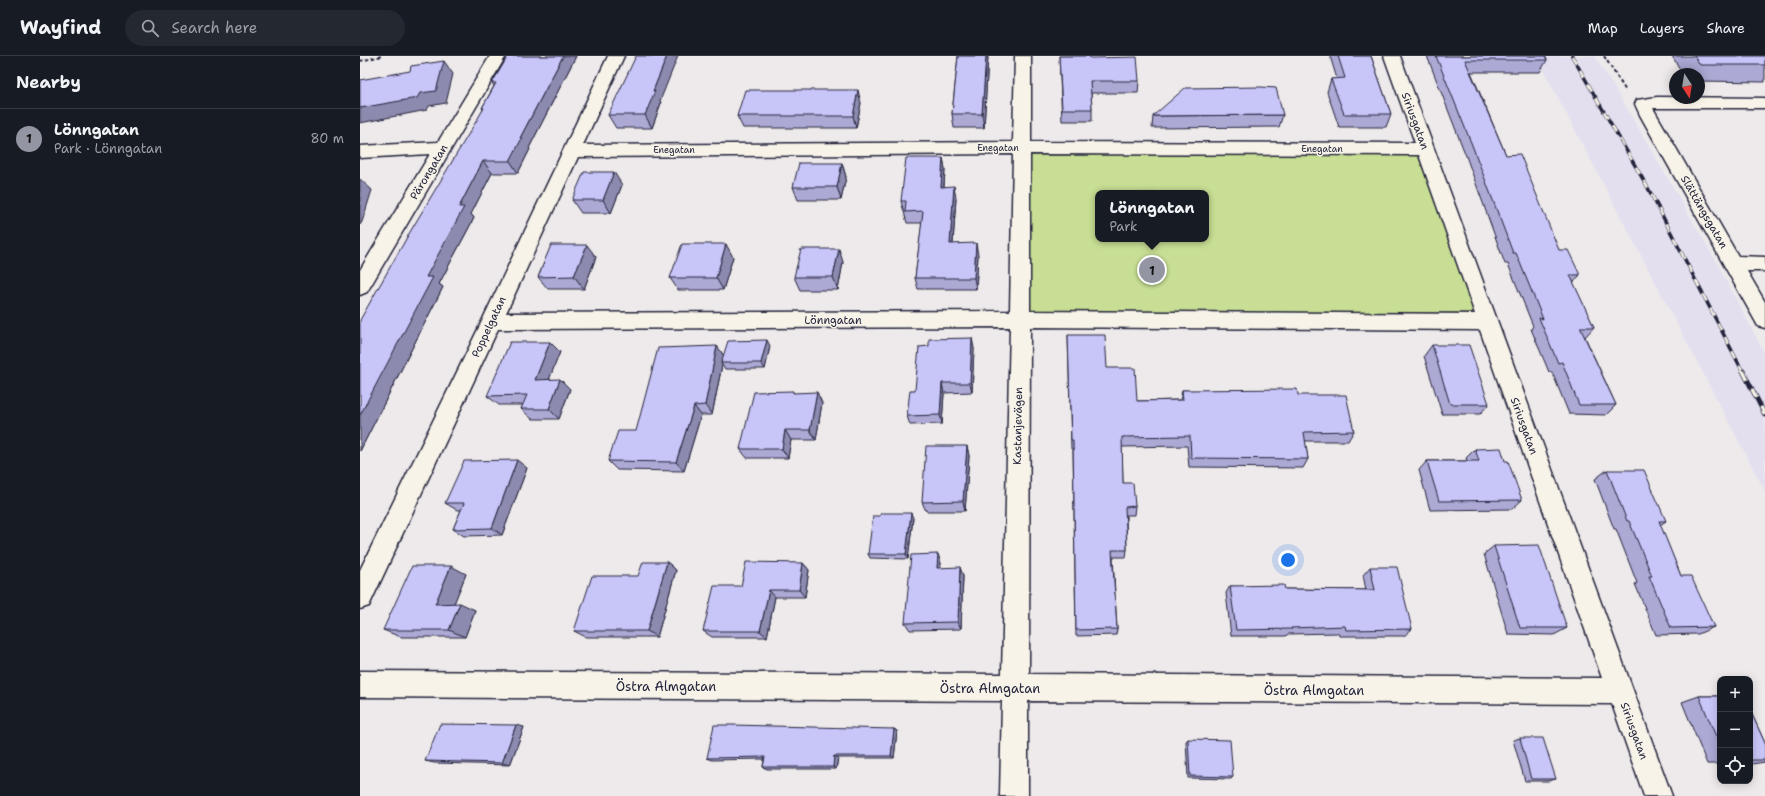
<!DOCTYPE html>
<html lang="en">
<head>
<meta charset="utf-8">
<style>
  body { margin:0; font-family:"Shantell Sans",sans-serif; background:#242831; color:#f1f3f6 }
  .controls { position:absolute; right:12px; bottom:12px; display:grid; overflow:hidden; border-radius:8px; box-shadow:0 2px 10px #0003 }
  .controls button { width:36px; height:36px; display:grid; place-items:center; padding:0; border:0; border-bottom:1px solid #363941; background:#171b24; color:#f1f3f6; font:20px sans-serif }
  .compass { position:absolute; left:1309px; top:12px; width:36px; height:36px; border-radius:50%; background:#171b24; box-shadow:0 2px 10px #0003; rotate:168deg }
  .you { position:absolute; left:928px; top:504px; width:14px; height:14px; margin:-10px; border:3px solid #fff; border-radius:50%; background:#1a73e8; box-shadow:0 0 0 6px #1a73e833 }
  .badge { display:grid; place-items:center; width:26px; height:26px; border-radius:50%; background:#9495a2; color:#111; font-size:13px; font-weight:700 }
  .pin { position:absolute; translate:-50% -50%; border:2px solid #fff; box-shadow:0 1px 4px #0006 }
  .popup { position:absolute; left:735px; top:134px; width:114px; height:52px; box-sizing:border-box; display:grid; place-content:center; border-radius:8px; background:#171b24; filter:drop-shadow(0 1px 3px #0005); font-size:13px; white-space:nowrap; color:#9ea1a6 }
  .popup b { font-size:15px; color:#f1f3f6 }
  .popup::after { content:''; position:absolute; left:50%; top:100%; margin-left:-8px; border:8px solid transparent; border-top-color:#171b24 }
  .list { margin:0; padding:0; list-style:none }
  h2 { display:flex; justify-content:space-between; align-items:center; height:52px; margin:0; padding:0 16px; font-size:17px }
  h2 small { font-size:13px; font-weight:400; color:#9ea1a6 }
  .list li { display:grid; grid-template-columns:26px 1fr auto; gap:12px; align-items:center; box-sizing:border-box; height:60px; padding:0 16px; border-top:1px solid #363941 }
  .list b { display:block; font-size:15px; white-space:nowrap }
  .list p { margin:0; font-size:13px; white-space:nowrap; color:#9ea1a6 }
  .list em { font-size:13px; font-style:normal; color:#9ea1a6 }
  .icon { flex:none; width:22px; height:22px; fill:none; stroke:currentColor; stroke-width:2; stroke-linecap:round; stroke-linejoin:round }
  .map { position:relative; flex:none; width:1405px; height:740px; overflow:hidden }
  header { display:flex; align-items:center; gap:24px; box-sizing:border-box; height:56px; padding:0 20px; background:#171b24; border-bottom:1px solid #363941 }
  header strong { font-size:19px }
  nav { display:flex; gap:22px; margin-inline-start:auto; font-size:14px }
  .search { width:280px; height:36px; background:#242831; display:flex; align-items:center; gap:10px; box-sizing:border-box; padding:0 14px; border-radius:22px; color:#9ea1a6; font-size:15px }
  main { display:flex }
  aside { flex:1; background:#171b24 }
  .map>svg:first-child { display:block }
  .built { fill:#e3dfef }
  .green { fill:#c7de94; stroke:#748068; fill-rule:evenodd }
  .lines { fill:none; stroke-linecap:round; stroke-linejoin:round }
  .street-casing { stroke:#22223b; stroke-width:3 }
  .path { stroke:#22223b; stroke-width:2; stroke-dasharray:3.5 2.5; stroke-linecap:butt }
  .street { fill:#f7f3e8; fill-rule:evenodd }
  .rail-far1-casing { stroke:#22223b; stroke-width:3.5 }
  .rail-casing { stroke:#22223b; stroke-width:5 }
  .rail-far1 { stroke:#f7f3e8; stroke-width:2.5; stroke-dasharray:8; stroke-linecap:butt }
  .rail { stroke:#f7f3e8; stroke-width:3.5; stroke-dasharray:10; stroke-linecap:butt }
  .wall { fill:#aca9d5; stroke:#22223b }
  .shaded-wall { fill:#8c8aae; stroke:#22223b }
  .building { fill:#c8c5f8; stroke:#22223b }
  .labels { text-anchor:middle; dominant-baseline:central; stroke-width:3; stroke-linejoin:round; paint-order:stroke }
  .far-street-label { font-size:9px; fill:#22223b; stroke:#f7f3e8 }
  .street-label { font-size:11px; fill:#22223b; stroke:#f7f3e8 }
  .near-street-label { font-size:13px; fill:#22223b; stroke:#f7f3e8 }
</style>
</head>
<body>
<header>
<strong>Wayfind</strong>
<div class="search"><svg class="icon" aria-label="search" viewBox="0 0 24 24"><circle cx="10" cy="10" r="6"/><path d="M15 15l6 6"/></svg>Search here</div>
<nav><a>Map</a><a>Layers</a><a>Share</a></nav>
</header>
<main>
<aside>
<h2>Nearby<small></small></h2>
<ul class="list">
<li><span class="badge">1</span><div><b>Lönngatan</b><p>Park · Lönngatan</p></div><em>80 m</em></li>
</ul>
</aside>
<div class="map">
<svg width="1405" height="740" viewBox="0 0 1405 740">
  <rect width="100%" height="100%" fill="#eeeaeb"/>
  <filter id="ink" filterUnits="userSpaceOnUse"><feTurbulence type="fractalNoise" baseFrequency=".025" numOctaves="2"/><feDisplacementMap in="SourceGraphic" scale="8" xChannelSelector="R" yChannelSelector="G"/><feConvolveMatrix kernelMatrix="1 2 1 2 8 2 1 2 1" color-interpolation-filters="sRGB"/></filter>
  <g filter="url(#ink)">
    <path class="built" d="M1176,0H1235L1269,56L1357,207L1405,298V435Z"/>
    <path class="green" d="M668,98L1058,99L1115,257L669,256ZM738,137H846V183H738Z"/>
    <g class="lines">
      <g class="street-casing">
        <g id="street">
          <path d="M130,0H146L7,236L0,239V214L70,98L0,102V90L78,86Z"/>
          <path d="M248,0H264L223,89L653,86L655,0H671V86L1055,87L1024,0H1040L1312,740H1284L1252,648L668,645V740H640L642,645L0,641V615L642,618L650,271L138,273L9,550L0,553V514L122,265ZM653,98L650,255L146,257L218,101ZM670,98L1059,99L1115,258L670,255ZM670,271L1120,274L1242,622L669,618Z"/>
          <path d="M1297,41L1405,42V52H1293L1378,200L1405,201V215H1387L1405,246V272L1398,270L1280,59L1275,48L1277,44Z"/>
        </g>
      </g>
      <g class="path">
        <path d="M1244,0L1266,35"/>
        <path d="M0,5L22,0"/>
      </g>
      <use href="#street" class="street"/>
      <g class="rail-far1-casing">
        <path id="rail-far1" d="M1212,0L1288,132L1383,316"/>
      </g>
      <g class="rail-casing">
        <path id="rail" d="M1383,315L1405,359"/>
      </g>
      <use href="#rail-far1" class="rail-far1"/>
      <use href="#rail" class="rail"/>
    </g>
    <g class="wall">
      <path d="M148,0H216L169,92L170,93L158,117H132L111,158L114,162L79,228L83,231L0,395L123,53L122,52L134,30L132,27Z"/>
      <path d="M598,0H628L624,72H594L592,58Z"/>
      <path d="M699,0H730V2L779,25L778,37H731L732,53V65H702Z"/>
      <path d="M970,0H1011L1031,58L1026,71H979L967,36L971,23H977Z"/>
      <path d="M1067,0H1185L1187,4L1180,16H1111L1146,99L1199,194L1220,219L1213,227L1234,271L1225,281L1256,349L1246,359L1209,358L1192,316H1189L1171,273L1173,270L1148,208H1145L1106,100Z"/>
      <path d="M1312,0H1405V26L1339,25V18H1323Z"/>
      <path d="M300,45L301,47L292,72H256L248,59Z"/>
      <path d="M501,47L496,72H383L377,60Z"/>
      <path d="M923,59L919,71L792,72L793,60Z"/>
      <path d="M583,102L585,113L584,131L596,142L593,188L618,199L616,233H558L555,222L562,167H547L541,145Z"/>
      <path d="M482,107L486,121L481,144H438L433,131Z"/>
      <path d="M262,129L251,157H221L212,144Z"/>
      <path d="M236,201L224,233H188L178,221Z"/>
      <path d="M373,201L363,234H318L310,222Z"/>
      <path d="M483,206L478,234H440L434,221Z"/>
      <path d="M708,279L747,312L777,345L820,344L822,334L938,339L994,375L988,385H945L948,403L943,412L829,411L827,390L762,391L763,427L775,450L774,459H766L767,494L766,501H753L757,573L756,579L716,580L713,393H711Z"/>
      <path d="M190,286L200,296L189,323L210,333L199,363H172L161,353L163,349H139L127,340Z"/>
      <path d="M1072,289L1129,348L1120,358H1082L1064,300Z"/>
      <path d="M357,290L364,300L410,290L405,313H365L362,309L352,359H341L324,415L257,414L248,405Z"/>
      <path d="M614,292L612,336L584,337L582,368L550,369L547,360L555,334Z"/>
      <path d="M434,337L462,347L456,384H431L428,402H387L380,393Z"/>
      <path d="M607,390L609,400L605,455H566L562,446Z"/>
      <path d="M1115,393L1145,405L1162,444L1152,453L1070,454L1059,414L1067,405H1107L1106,402Z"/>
      <path d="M167,412L142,479L104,480L93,473L101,454H97L85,447Z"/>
      <path d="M1247,414L1306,465L1300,469L1321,520L1354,571L1338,578L1296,579L1275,528L1277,527L1256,473H1254L1235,423Z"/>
      <path d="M553,462L548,503L510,502L508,498Z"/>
      <path d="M1134,490L1207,572L1194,579L1148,578L1124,498Z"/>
      <path d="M307,506L316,514L297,581H226L214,575Z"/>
      <path d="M443,507L449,514L445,541H415L407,581H352L343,575L381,530Z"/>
      <path d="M581,507L580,512L603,520L601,573L550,574L545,567Z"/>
      <path d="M1010,511L1052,573L1044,580H979L978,577L928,578L926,580H871L866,537L870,530L925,533L1006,534L1003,519Z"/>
      <path d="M106,518L94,547L115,554L105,581H41L23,574Z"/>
      <path d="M1339,640H1360V708H1347L1322,646Z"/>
      <path d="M1390,654L1405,687V706L1392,708H1390Z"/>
      <path d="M164,671L150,709L74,707L65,705Z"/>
      <path d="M534,673L537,675L534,702H478L476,713H407L403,711L404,703L352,704L347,702Z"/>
      <path d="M1160,682L1196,723L1188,725H1165L1153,684Z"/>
      <path d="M828,683L873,721L871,723L828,722L826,685Z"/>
    </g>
    <g class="shaded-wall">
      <path d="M203,0H216L169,92L170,93L158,117L150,105L160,82Z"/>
      <path d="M307,0H318L300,45L301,47L292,72L285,59L293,35Z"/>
      <path d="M626,0H628L624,72L622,58Z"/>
      <path d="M84,5L93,18L86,47L69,50L67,54L0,67V52L60,37Z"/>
      <path d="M498,34L501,47L496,72L493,60Z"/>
      <path d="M583,102L585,113L583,142L581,131Z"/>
      <path d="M123,105L132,117L111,158L114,162L79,228L83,231L0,395V359L66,221L99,151Z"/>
      <path d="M482,107L486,121L481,144L477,131Z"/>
      <path d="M254,116L262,129L251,157L243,144Z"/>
      <path d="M0,123L12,134L2,166L0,169Z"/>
      <path d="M594,130L596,142L592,199L590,188Z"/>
      <path d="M616,187L618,199L616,233L614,222Z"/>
      <path d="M366,188L373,201L363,234L356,222Z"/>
      <path d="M227,189L236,201L224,233L214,220Z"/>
      <path d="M479,193L483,206L478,234L473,221Z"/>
      <path d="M612,282L614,292L612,336L610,327Z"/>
      <path d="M407,284L410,290L405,313L401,307Z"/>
      <path d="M190,286L200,296L185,334L175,324Z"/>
      <path d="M357,290L364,300L361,307L362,309L352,359L345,349Z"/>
      <path d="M200,323L210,333L199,363L189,353Z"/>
      <path d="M582,327L584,337L582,368L580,359Z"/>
      <path d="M457,336L462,347L456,384L450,374Z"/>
      <path d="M334,350L341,359L324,415L316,406Z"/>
      <path d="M425,374L431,384L428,402L422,393Z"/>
      <path d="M607,390L609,400L605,455L603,445Z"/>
      <path d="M157,404L167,412L142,479L132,472Z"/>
      <path d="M551,457L553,462L548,503L546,498Z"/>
      <path d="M578,498L581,507L580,520L577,512Z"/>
      <path d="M307,506L316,514L297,581L287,575Z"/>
      <path d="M443,507L449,514L445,541L439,534Z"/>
      <path d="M91,510L106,518L91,555L75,548Z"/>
      <path d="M600,511L603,520L601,573L598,566Z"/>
      <path d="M409,534L415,541L407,581L400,575Z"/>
      <path d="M100,547L115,554L105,581L89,574Z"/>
      <path d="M156,669L164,671L150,709L142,707Z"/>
      <path d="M534,673L537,675L534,702L531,700Z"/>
      <path d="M474,700L478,702L476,713L473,711Z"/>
    </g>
    <g class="building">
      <path d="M148,0H203L160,82H162L150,105H123L99,151H104L66,221H73L0,359V264L50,176L124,52H122L136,27H132Z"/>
      <path d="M276,0H307L293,35H295L285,59H248Z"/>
      <path d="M598,0H626L622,58H592Z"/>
      <path d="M699,0H730V2L777,1L779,25H730L732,53H702Z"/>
      <path d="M978,0H1011L1031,58H984L971,23L985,22Z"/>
      <path d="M1076,0H1185L1187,4H1105L1146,99L1160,98L1199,194H1208L1220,219H1210L1234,271H1220L1256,349H1219L1202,306L1198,307L1179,262L1183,263L1156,197H1153L1112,89Z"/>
      <path d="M1334,0H1405V9H1340Z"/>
      <path d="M84,5L76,35L60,37L57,42L0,52V24L50,15L51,10Z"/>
      <path d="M901,31L916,32L923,59L793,60L825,32Z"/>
      <path d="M385,34H498L493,60H377Z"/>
      <path d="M546,102H583L581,131L594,130L590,188L616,187L614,222H555L563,155L545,156L546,145H541Z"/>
      <path d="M439,107H482L477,131H433Z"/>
      <path d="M224,116H254L243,144H212Z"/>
      <path d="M322,188H366L356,222H310Z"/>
      <path d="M191,189H227L214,220L178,221Z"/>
      <path d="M441,193H479L473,221H434Z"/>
      <path d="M708,279H745L747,312H775L777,345L823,344L822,334L937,333L938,339H986L994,375L944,376L948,403L831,402L830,380L762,381L763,427H773L775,450L765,451L767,494H752L757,573L716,574L713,384H711Z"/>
      <path d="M612,282L610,327H582L580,359L547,360L550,334H555L559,291L569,290V283Z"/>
      <path d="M407,284L401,307H361L368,285Z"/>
      <path d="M150,286H190L175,324L200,323L189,353H161L167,339L127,340Z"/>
      <path d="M1072,289H1109L1129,348H1090Z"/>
      <path d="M357,290L345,349L334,350L316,406L248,405L258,375H276L298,292Z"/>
      <path d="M433,335V337L457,336L450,374H425L422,393H380L394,336Z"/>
      <path d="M566,390H607L603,445L562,446Z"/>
      <path d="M1141,392L1145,405H1148L1162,444L1079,445L1067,405H1119L1115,393Z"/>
      <path d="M157,404L132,472L93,473L104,447H85L104,405Z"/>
      <path d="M1247,414H1284L1306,465H1299L1321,520H1331L1354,571L1311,572L1289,520H1292L1269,465H1267Z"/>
      <path d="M521,457H551L546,498H508L513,460H520Z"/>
      <path d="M1179,489L1207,572H1160L1134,490Z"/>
      <path d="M578,498L577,512L600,511L598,566L545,567L551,499Z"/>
      <path d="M283,506H307L287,575H214L232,520H278Z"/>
      <path d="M386,506L443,507L439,534H409L400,575H343L354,530H381Z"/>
      <path d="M52,510H91L75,548L100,547L89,574H23Z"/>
      <path d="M1010,511H1037L1052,573L986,574L985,570L931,572L932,573L876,574L870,530L924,529L925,533L1015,534Z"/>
      <path d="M1339,640H1360V690Z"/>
      <path d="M1390,654L1405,687V704H1390Z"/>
      <path d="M80,668L156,669L142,707L65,705Z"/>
      <path d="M354,669H372L534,673L531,700H474L473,711H403L405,701L347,702Z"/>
      <path d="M1160,682H1183L1196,723H1171Z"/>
      <path d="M828,683L870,684L873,721L830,720Z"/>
    </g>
  </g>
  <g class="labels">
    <g class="far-street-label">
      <text x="638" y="92">Enegatan</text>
      <text x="962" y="93">Enegatan</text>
      <text x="314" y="94">Enegatan</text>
    </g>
    <g class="street-label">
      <text transform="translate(1055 65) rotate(70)">Siriusgatan</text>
      <text transform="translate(69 116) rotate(-59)">Pärongatan</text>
      <text transform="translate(1344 156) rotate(60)">Slättängsgatan</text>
      <text x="473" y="264">Lönngatan</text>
      <text transform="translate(129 271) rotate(-65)">Poppelgatan</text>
      <text transform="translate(658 370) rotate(-89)">Kastanjevägen</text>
      <text transform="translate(1164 370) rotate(70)">Siriusgatan</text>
      <text transform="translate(1274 675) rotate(70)">Siriusgatan</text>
    </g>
    <g class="near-street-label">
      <text x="306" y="630">Östra Almgatan</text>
      <text x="630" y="632">Östra Almgatan</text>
      <text x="954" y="634">Östra Almgatan</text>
    </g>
  </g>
</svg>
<div class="controls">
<button>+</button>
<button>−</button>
<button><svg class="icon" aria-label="locate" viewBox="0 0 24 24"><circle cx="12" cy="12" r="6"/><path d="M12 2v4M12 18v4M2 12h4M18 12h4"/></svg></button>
</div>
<svg class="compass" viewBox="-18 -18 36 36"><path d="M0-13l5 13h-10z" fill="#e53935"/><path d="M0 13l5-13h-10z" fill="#9ea1a6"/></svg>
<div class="you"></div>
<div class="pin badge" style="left:792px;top:214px">1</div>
<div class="popup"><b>Lönngatan</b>Park</div>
</div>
</main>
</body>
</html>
